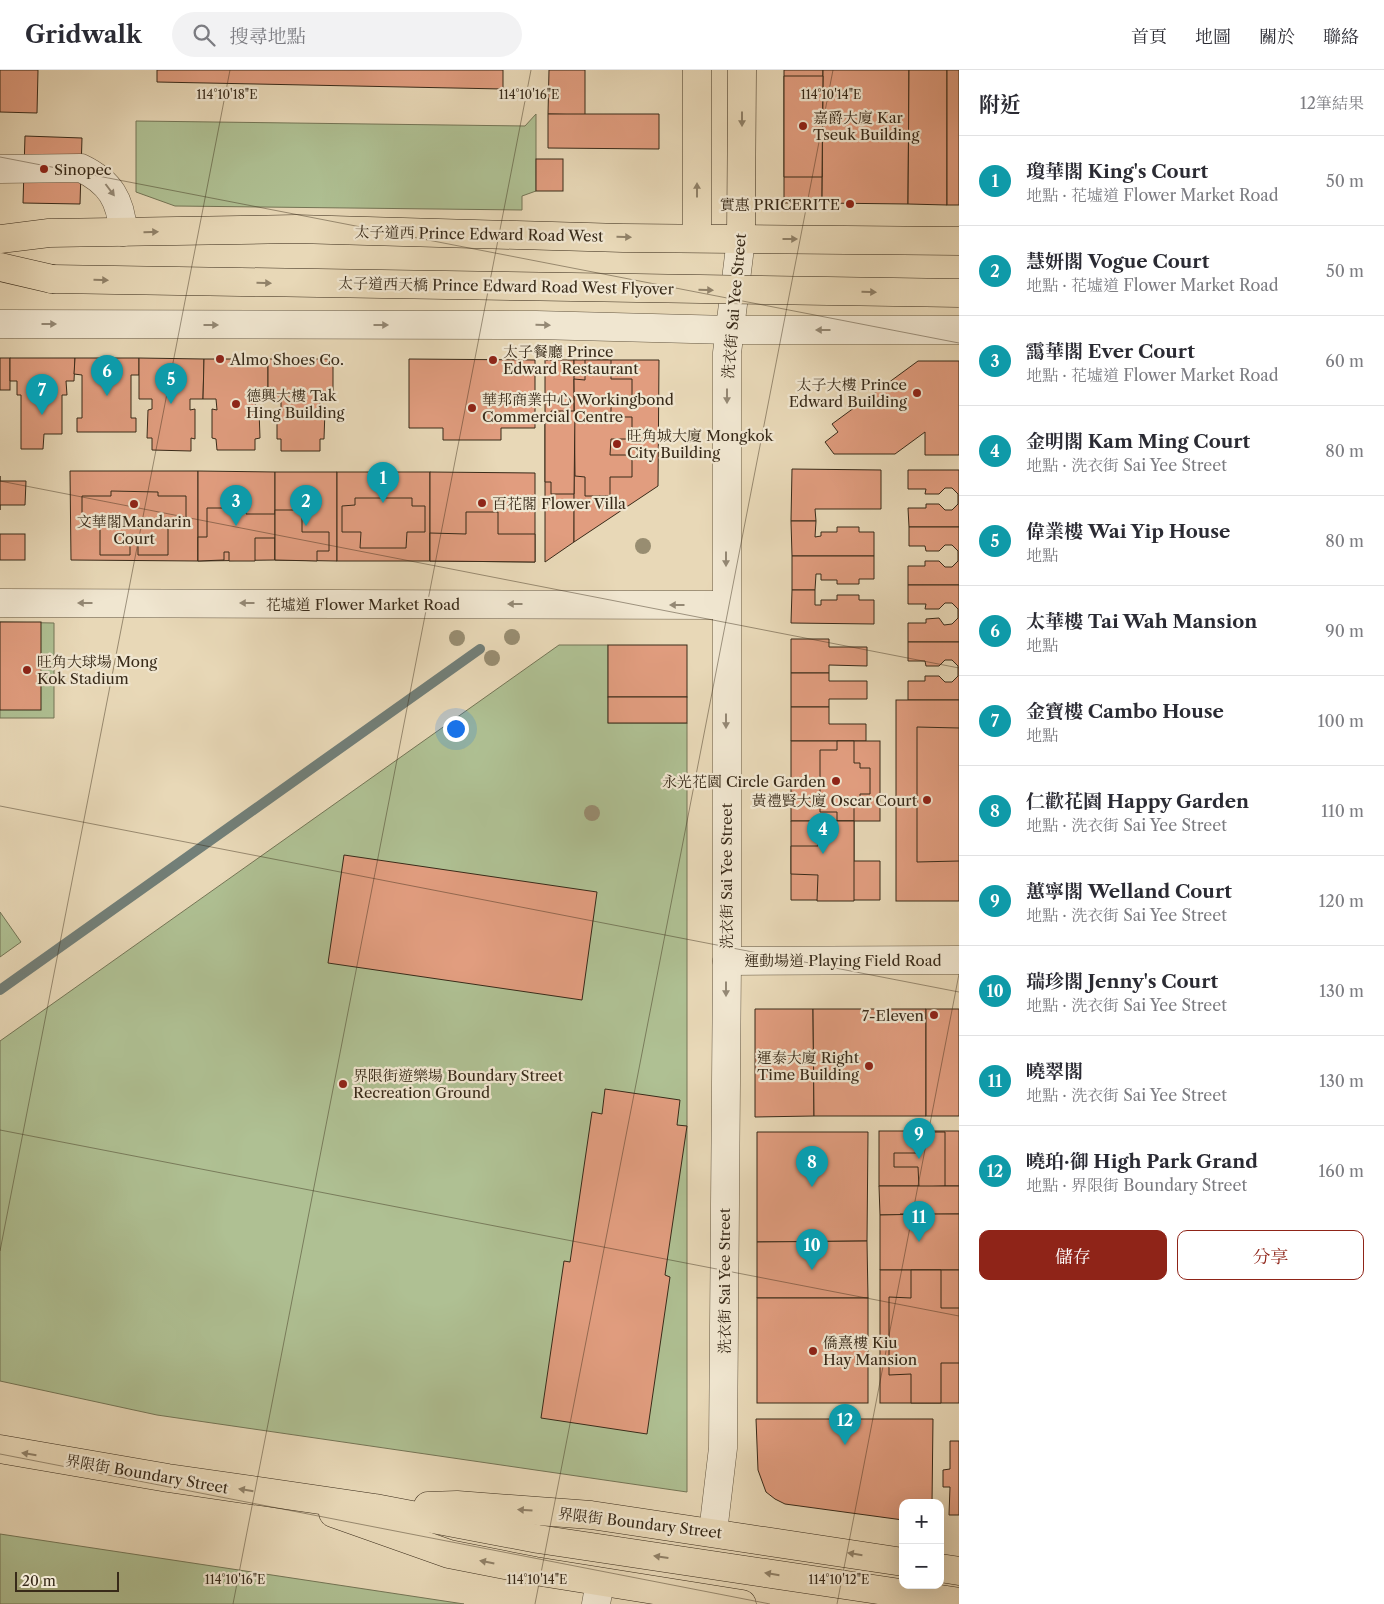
<!DOCTYPE html>
<html lang="zh-TW">
<head>
<meta charset="utf-8">
<style>
  body { margin:0; font-family:"Libre Caslon Text","Noto Serif TC",serif; background:#f2f2f3; color:#2b2b33 }
  .controls { position:absolute; right:15px; bottom:15px; display:grid; overflow:hidden; border-radius:10px; box-shadow:0 5px 20px #0002 }
  .controls button { width:45px; height:45px; display:grid; place-items:center; padding:0; border:0; border-bottom:1px solid #e1e1e2; background:#fff; color:#2b2b33; font:25px sans-serif }
  .scale { position:absolute; left:15px; bottom:12px; width:104px; box-sizing:border-box; padding-left:5px; border:2px solid #382a19; border-top:0; font-size:14px; line-height:18px; white-space:nowrap; color:#382a19; -webkit-text-stroke:4px #f0e6d0; paint-order:stroke }
  .you { position:absolute; left:455px; top:658px; width:18px; height:18px; margin:-12px; border:4px solid #fff; border-radius:50%; background:#1a73e8; box-shadow:0 0 0 8px #1a73e833 }
  .badge { display:grid; place-items:center; width:32px; height:32px; border-radius:50%; background:#8f2418; color:#fff; font-size:16px; font-weight:700 }
  .pin { position:absolute; translate:-50% -41px; filter:drop-shadow(0 1px 2px #0008) }
  .pin::after { content:''; position:absolute; top:26px; width:18px; height:15px; background:inherit; clip-path:polygon(0 0,100% 0,50% 100%) }
  .list { margin:0; padding:0; list-style:none }
  h2 { display:flex; justify-content:space-between; align-items:center; height:65px; margin:0; padding:0 20px; font-size:21px }
  h2 small { font-size:16px; font-weight:400; color:#7c7c81 }
  .list li { display:grid; grid-template-columns:32px 1fr auto; gap:15px; align-items:center; box-sizing:border-box; height:90px; padding:0 20px; border-top:1px solid #e1e1e2 }
  .list b { display:block; font-size:19px; white-space:nowrap }
  .list p { margin:0; font-size:16px; white-space:nowrap; color:#7c7c81 }
  .list em { font-size:16px; font-style:normal; color:#7c7c81 }
  .actions { display:flex; gap:10px; padding:15px 20px }
  .actions a { flex:1; padding:11px 0; border:1px solid #8f2418; border-radius:10px; text-align:center; font-size:18px; color:#8f2418 }
  .actions .main { background:#8f2418; color:#fff }
  .icon { flex:none; width:28px; height:28px; fill:none; stroke:currentColor; stroke-width:2; stroke-linecap:round; stroke-linejoin:round }
  .map { position:relative; flex:none; width:959px; height:1534px; overflow:hidden }
  header { display:flex; align-items:center; gap:30px; box-sizing:border-box; height:70px; padding:0 25px; background:#fff; border-bottom:1px solid #e1e1e2 }
  header strong { font-size:24px }
  nav { display:flex; gap:28px; margin-inline-start:auto; font-size:18px }
  .search { width:350px; height:45px; background:#f2f2f3; display:flex; align-items:center; gap:12px; box-sizing:border-box; padding:0 18px; border-radius:28px; color:#7c7c81; font-size:19px }
  main { display:flex }
  aside { flex:1; background:#fff }
  .map>svg:first-child { display:block }
  .green { fill:#afc093; stroke:#747556 }
  .lines { fill:none; stroke-linecap:round; stroke-linejoin:round }
  .stream { stroke:#727f78; stroke-width:10 }
  .building { fill:#e19d7f; stroke:#382a19 }
  .minor-casing { stroke:#645640; stroke-width:29 }
  .major-casing { stroke:#382a19; stroke-width:29 }
  .minor { stroke:#f0e6d0; stroke-width:28 }
  .major { stroke:#e8d8b7; stroke-width:28 }
  .major-bridge-casing { stroke:#382a19; stroke-width:29; stroke-linecap:butt }
  .major-bridge { stroke:#e8d8b7; stroke-width:28 }
  .tree { fill:#988d71 }
  .oneway { fill:#908168 }
  .oneway2 { fill:#948874 }
  .ticks { fill:none; stroke:#382a19; stroke-width:1; stroke-opacity:0.45 }
  .poi-dot { fill:#8f2418; stroke:#f0e6d0; stroke-width:2 }
  .labels { text-anchor:middle; dominant-baseline:central; stroke-width:4.5; stroke-linejoin:round; paint-order:stroke }
  .poi-label { font-size:15px; fill:#382a19; stroke:#f0e6d0; text-anchor:start }
  .street-label { font-size:15px; fill:#382a19; stroke:#f0e6d0 }
  .ticks-label { font-size:12px; text-anchor:middle; fill:#382a19; stroke:#f0e6d0; stroke-width:4.5; stroke-linejoin:round; paint-order:stroke }
</style>
</head>
<body>
<header>
<strong>Gridwalk</strong>
<div class="search"><svg class="icon" aria-label="search" viewBox="0 0 24 24"><circle cx="10" cy="10" r="6"/><path d="M15 15l6 6"/></svg>搜尋地點</div>
<nav><a>首頁</a><a>地圖</a><a>關於</a><a>聯絡</a></nav>
</header>
<main>
<div class="map">
<svg width="959" height="1534" viewBox="0 0 959 1534">
  <rect width="100%" height="100%" fill="#e8d8b7"/>
  <filter id="stains"><feTurbulence type="fractalNoise" baseFrequency=".004" numOctaves="4"/><feColorMatrix values="0 0 0 0 .2 0 0 0 0 .09 0 0 0 0 .02 0 0 0 .5 -.17"/></filter>
  <radialGradient id="worn" r=".72"><stop offset=".6" stop-color="#630" stop-opacity="0"/><stop offset="1" stop-color="#630" stop-opacity=".3"/></radialGradient>
  <g class="green">
    <path d="M536,44V121L522,126V140L175,136L136,122V51L525,56Z"/>
    <path d="M0,552L54,553V648H0Z"/>
    <path d="M559,575H608V653H687V1422L157,1345L0,1311V971Z"/>
    <path d="M0,842L21,872L0,887Z"/>
    <path d="M0,1464L464,1534H0Z"/>
  </g>
  <g class="lines">
    <path class="stream" d="M0,920L480,579"/>
  </g>
  <g class="building">
    <path d="M0,0H38L37,43L0,42Z"/>
    <path d="M157,0H503V19L157,12Z"/>
    <path d="M549,0H585V45L548,44Z"/>
    <path d="M784,0H823L822,133H784Z"/>
    <path d="M823,0H909L908,134L822,133Z"/>
    <path d="M909,0H947V135L908,134Z"/>
    <rect x="947" y="0" width="12" height="135"/>
    <path d="M784,6H823L822,107H784Z"/>
    <path d="M548,44H659V79L548,78Z"/>
    <path d="M25,66L82,68L80,134L23,133Z"/>
    <rect x="536" y="89" width="27" height="32"/>
    <rect x="0" y="288" width="10" height="32"/>
    <path d="M10,288H75L74,311H66L67,325H62V364H44L43,379H21V325H17V311H10Z"/>
    <path d="M75,288H139V305H131V348H136V362H77V348H82V305L74,304Z"/>
    <path d="M139,288L204,289L203,329H190V340L195,339V369L191,368V381L152,380V368H147L148,340L152,339V329H139Z"/>
    <path d="M204,289H268V329H256L255,339L259,340L260,368L255,369V380H217L216,369L212,368V339L217,340L216,329H203Z"/>
    <path d="M268,289H333V330L320,329V340H325L324,369H320V381H281V369H277V340H281V329H268Z"/>
    <path d="M409,289L535,290V358H501V370H443V358H409Z"/>
    <path d="M545,290H574L575,341L574,472L545,492Z"/>
    <path d="M574,290H659L658,416L574,472Z"/>
    <path d="M585,290H611V309H632V332H611V347H632V369H611L610,385H632V407H610V426H585V407L575,406L574,309L585,310Z"/>
    <path d="M918,291H959V385H925V362L895,384H834L825,372L838,362L832,354Z"/>
    <path d="M551,341H575L574,424H551V412H545V353L551,352Z"/>
    <path d="M792,399L881,400V439H815L816,451H791Z"/>
    <path d="M908,400H959V457H909L908,438H926V434H939L945,440H952L958,434V424L952,418H945L939,424H925L926,419H908Z"/>
    <path d="M70,401H198V491L71,490Z"/>
    <path d="M198,401L275,402V490L198,491Z"/>
    <path d="M275,402H337V491L275,490Z"/>
    <rect x="337" y="402" width="93" height="89"/>
    <path d="M430,402L535,403V492L430,491Z"/>
    <path d="M0,406V411H26L25,435H0V440Z"/>
    <path d="M111,421L158,422V426H186V454L168,453V485H138V465H130V485H100V454H82V426H111Z"/>
    <path d="M355,428H412V436H425V462H407L406,478H360L361,462H342V436L355,435Z"/>
    <path d="M207,438H246V444H275V468H255V491H229V482H224V490L198,491V467H207Z"/>
    <path d="M275,440H302V462H329V481H317V491L275,490Z"/>
    <path d="M466,442H498V464H535V492L430,491V463L466,464Z"/>
    <path d="M791,451H816L815,467L821,466V462H837V457H859V462H874V486H792Z"/>
    <path d="M909,457H959V515H908V496H925V491H939L945,497H952L958,491V481L952,475H945L939,481H926L925,476H909Z"/>
    <rect x="0" y="464" width="25" height="26"/>
    <path d="M792,486H874V509H859V514H837V510H821V504H816L815,520H792Z"/>
    <path d="M908,515H959V572H908V553H926V549L939,548L944,555L952,554L958,548V539L952,533H945L939,539H925L926,534H908Z"/>
    <path d="M792,520H815V535H821V530H837V525H859V530H874V554L791,553Z"/>
    <rect x="0" y="552" width="41" height="88"/>
    <path d="M791,569H829V577H867V596L829,595V603H791Z"/>
    <path d="M908,572H959V630H908V611H925V606H939L945,612H952L958,606V596L952,590H945L939,596H926L925,591H908Z"/>
    <rect x="608" y="575" width="79" height="52"/>
    <path d="M791,603H829V611H867V629H829V637H791Z"/>
    <rect x="608" y="627" width="79" height="26"/>
    <rect x="896" y="630" width="63" height="201"/>
    <path d="M791,637H829V654H866V671H791Z"/>
    <path d="M917,657L959,658V791L917,792Z"/>
    <rect x="791" y="671" width="89" height="80"/>
    <path d="M837,671H854V693H860V698H870V724H860V729H854V751H837V742H820V680H837Z"/>
    <path d="M791,751H854V791H880V830H791Z"/>
    <path d="M818,751H854V831H817L818,805L791,804V776H818Z"/>
    <path d="M344,785L597,822L582,930L328,893Z"/>
    <path d="M755,939H813L814,1046L755,1047Z"/>
    <path d="M813,939H926V1046H814Z"/>
    <rect x="926" y="939" width="33" height="107"/>
    <path d="M605,1019L680,1030L677,1055L687,1056L665,1205L670,1207L647,1364L541,1348L564,1191L570,1192L592,1042L602,1044Z"/>
    <rect x="879" y="1061" width="80" height="55"/>
    <path d="M757,1062H868L867,1171L757,1172Z"/>
    <path d="M919,1062H945V1116L919,1117L918,1097H894V1083H918Z"/>
    <path d="M879,1116H959V1144L880,1145Z"/>
    <path d="M900,1144H928L927,1157H955V1185H928V1200H901Z"/>
    <path d="M928,1144H959V1200H880V1145Z"/>
    <path d="M867,1171L868,1228H757V1172Z"/>
    <rect x="880" y="1200" width="79" height="133"/>
    <path d="M911,1200H941V1238H959V1293H941V1333H911V1304L889,1305V1227L911,1228Z"/>
    <rect x="757" y="1228" width="111" height="105"/>
    <path d="M756,1349H933L932,1433H903V1450L785,1434L775,1429L766,1422L758,1400Z"/>
    <path d="M950,1371H959V1445H949L950,1417H943V1400L950,1399Z"/>
  </g>
  <g class="lines">
    <g class="minor-casing">
      <g id="minor">
        <path d="M0,99L81,98C110,112 121,130 123,162"/>
        <path d="M0,254L536,255L730,260H959"/>
        <path d="M0,533L726,535"/>
        <path d="M727,891L959,890"/>
        <path d="M713,1462L723,1378L727,891V283L741,169"/>
        <path d="M596,1534L600,1512"/>
      </g>
    </g>
    <g class="major-casing">
      <g id="major">
        <path d="M697,168V0"/>
        <path d="M0,169L49,163L296,159L623,168L959,171"/>
        <path d="M741,169L742,0"/>
        <path d="M0,197L52,209"/>
        <path d="M0,1379L168,1408L375,1438L538,1469L959,1532"/>
        <path d="M428,1436L457,1435L591,1445L903,1492"/>
        <path d="M333,1443L449,1484L535,1501L742,1534"/>
        <path d="M940,1498L959,1501"/>
      </g>
    </g>
    <use href="#minor" class="minor"/>
    <use href="#major" class="major"/>
    <g class="major-bridge-casing">
      <path id="major-bridge" d="M52,209L959,223"/>
    </g>
    <use href="#major-bridge" class="major-bridge"/>
  </g>
  <g class="tree">
    <circle cx="643" cy="476" r="8"/>
    <circle cx="512" cy="567" r="8"/>
    <circle cx="457" cy="568" r="8"/>
    <circle cx="492" cy="588" r="8"/>
    <circle cx="592" cy="743" r="8"/>
  </g>
  <defs><path id="oneway-solid" d="M-6-.8H1V-3.2L6.5 0L1 3.2V.8H-6Z" transform="scale(1.25)"/></defs>
  <g class="oneway">
    <use href="#oneway-solid" transform="translate(742 49) rotate(90)"/>
    <use href="#oneway-solid" transform="translate(697 120) rotate(-90)"/>
    <use href="#oneway-solid" transform="translate(151 162) rotate(-1)"/>
    <use href="#oneway-solid" transform="translate(624 167) rotate(1)"/>
    <use href="#oneway-solid" transform="translate(790 169)"/>
    <use href="#oneway-solid" transform="translate(101 210) rotate(1)"/>
    <use href="#oneway-solid" transform="translate(264 213) rotate(1)"/>
    <use href="#oneway-solid" transform="translate(706 220) rotate(1)"/>
    <use href="#oneway-solid" transform="translate(869 222) rotate(1)"/>
    <use href="#oneway-solid" transform="translate(29 1384) rotate(-171)"/>
    <use href="#oneway-solid" transform="translate(246 1420) rotate(-171)"/>
    <use href="#oneway-solid" transform="translate(525 1440) rotate(-176)"/>
    <use href="#oneway-solid" transform="translate(855 1484) rotate(-171)"/>
    <use href="#oneway-solid" transform="translate(661 1487) rotate(-172)"/>
    <use href="#oneway-solid" transform="translate(487 1492) rotate(-169)"/>
    <use href="#oneway-solid" transform="translate(772 1504) rotate(-171)"/>
  </g>
  <g class="oneway2">
    <use href="#oneway-solid" transform="translate(110 120) rotate(53)"/>
    <use href="#oneway-solid" transform="translate(49 254)"/>
    <use href="#oneway-solid" transform="translate(211 255)"/>
    <use href="#oneway-solid" transform="translate(381 255)"/>
    <use href="#oneway-solid" transform="translate(543 255) rotate(1)"/>
    <use href="#oneway-solid" transform="translate(823 260) rotate(180)"/>
    <use href="#oneway-solid" transform="translate(727 326) rotate(90)"/>
    <use href="#oneway-solid" transform="translate(726 489) rotate(90)"/>
    <use href="#oneway-solid" transform="translate(85 533) rotate(-180)"/>
    <use href="#oneway-solid" transform="translate(247 533) rotate(-180)"/>
    <use href="#oneway-solid" transform="translate(515 534) rotate(-180)"/>
    <use href="#oneway-solid" transform="translate(677 535) rotate(-180)"/>
    <use href="#oneway-solid" transform="translate(726 651) rotate(90)"/>
    <use href="#oneway-solid" transform="translate(726 919) rotate(90)"/>
  </g>
  <path class="ticks" d="M0,87L959,273M0,411L959,598M0,736L959,922M0,1060L959,1246M0,1181L230,0M0,1384L770,1534M233,1534L531,0M535,1534L833,0M837,1534L959,904"/>
  <g class="poi-dot">
    <circle cx="803" cy="56" r="5"/>
    <circle cx="44" cy="99" r="5"/>
    <circle cx="850" cy="134" r="5"/>
    <circle cx="220" cy="289" r="5"/>
    <circle cx="493" cy="290" r="5"/>
    <circle cx="917" cy="323" r="5"/>
    <circle cx="236" cy="334" r="5"/>
    <circle cx="472" cy="338" r="5"/>
    <circle cx="617" cy="374" r="5"/>
    <circle cx="482" cy="433" r="5"/>
    <circle cx="134" cy="434" r="5"/>
    <circle cx="27" cy="600" r="5"/>
    <circle cx="836" cy="711" r="5"/>
    <circle cx="927" cy="730" r="5"/>
    <circle cx="934" cy="945" r="5"/>
    <circle cx="869" cy="996" r="5"/>
    <circle cx="343" cy="1014" r="5"/>
    <circle cx="813" cy="1281" r="5"/>
  </g>
  <g class="labels">
    <g class="poi-label">
      <text x="813" y="47">嘉爵大廈 Kar<tspan x="813" dy="17">Tseuk Building</tspan></text>
      <text x="54" y="99">Sinopec</text>
      <text x="840" y="134" text-anchor="end">實惠 PRICERITE</text>
      <text x="503" y="281">太子餐廳 Prince<tspan x="503" dy="17">Edward Restaurant</tspan></text>
      <text x="230" y="289">Almo Shoes Co.</text>
      <text x="907" y="314" text-anchor="end">太子大樓 Prince<tspan x="907" dy="17">Edward Building</tspan></text>
      <text x="246" y="325">德興大樓 Tak<tspan x="246" dy="17">Hing Building</tspan></text>
      <text x="482" y="329">華邦商業中心 Workingbond<tspan x="482" dy="17">Commercial Centre</tspan></text>
      <text x="627" y="365">旺角城大廈 Mongkok<tspan x="627" dy="17">City Building</tspan></text>
      <text x="492" y="433">百花閣 Flower Villa</text>
      <text x="134" y="451" text-anchor="middle">文華閣Mandarin<tspan x="134" dy="17">Court</tspan></text>
      <text x="37" y="591">旺角大球場 Mong<tspan x="37" dy="17">Kok Stadium</tspan></text>
      <text x="826" y="711" text-anchor="end">永光花園 Circle Garden</text>
      <text x="917" y="730" text-anchor="end">黃禮賢大廈 Oscar Court</text>
      <text x="924" y="945" text-anchor="end">7-Eleven</text>
      <text x="859" y="987" text-anchor="end">運泰大廈 Right<tspan x="859" dy="17">Time Building</tspan></text>
      <text x="353" y="1005">界限街遊樂場 Boundary Street<tspan x="353" dy="17">Recreation Ground</tspan></text>
      <text x="823" y="1272">僑熹樓 Kiu<tspan x="823" dy="17">Hay Mansion</tspan></text>
    </g>
    <g class="street-label">
      <text transform="translate(479 164) rotate(1)">太子道西 Prince Edward Road West</text>
      <text transform="translate(506 216) rotate(1)">太子道西天橋 Prince Edward Road West Flyover</text>
      <text transform="translate(734 236) rotate(-85)">洗衣街 Sai Yee Street</text>
      <text x="363" y="534">花墟道 Flower Market Road</text>
      <text transform="translate(726 806) rotate(-90)">洗衣街 Sai Yee Street</text>
      <text x="843" y="890">運動場道 Playing Field Road</text>
      <text transform="translate(724 1211) rotate(-90)">洗衣街 Sai Yee Street</text>
      <text transform="translate(147 1404) rotate(10)">界限街 Boundary Street</text>
      <text transform="translate(640 1453) rotate(7)">界限街 Boundary Street</text>
    </g>
  </g>
  <g class="ticks-label">
    <text x="227" y="29">114°10'18"E</text>
    <text x="529" y="29">114°10'16"E</text>
    <text x="831" y="29">114°10'14"E</text>
    <text x="235" y="1514">114°10'16"E</text>
    <text x="537" y="1514">114°10'14"E</text>
    <text x="839" y="1514">114°10'12"E</text>
  </g>
  <rect width="100%" height="100%" filter="url(#stains)"/>
  <rect width="100%" height="100%" fill="url(#worn)"/>
</svg>
<div class="controls">
<button>+</button>
<button>−</button>
</div>
<div class="scale">20 m</div>
<div class="you"></div>
<div class="pin badge" style="left:383px;top:433px;background:#0f9aa8">1</div>
<div class="pin badge" style="left:306px;top:456px;background:#0f9aa8">2</div>
<div class="pin badge" style="left:236px;top:456px;background:#0f9aa8">3</div>
<div class="pin badge" style="left:823px;top:784px;background:#0f9aa8">4</div>
<div class="pin badge" style="left:171px;top:334px;background:#0f9aa8">5</div>
<div class="pin badge" style="left:107px;top:326px;background:#0f9aa8">6</div>
<div class="pin badge" style="left:42px;top:345px;background:#0f9aa8">7</div>
<div class="pin badge" style="left:812px;top:1117px;background:#0f9aa8">8</div>
<div class="pin badge" style="left:919px;top:1089px;background:#0f9aa8">9</div>
<div class="pin badge" style="left:812px;top:1200px;background:#0f9aa8">10</div>
<div class="pin badge" style="left:919px;top:1172px;background:#0f9aa8">11</div>
<div class="pin badge" style="left:845px;top:1375px;background:#0f9aa8">12</div>
</div>
<aside>
<h2>附近<small>12筆結果</small></h2>
<ul class="list">
<li><span class="badge" style="background:#0f9aa8">1</span><div><b>瓊華閣 King's Court</b><p>地點 · 花墟道 Flower Market Road</p></div><em>50 m</em></li>
<li><span class="badge" style="background:#0f9aa8">2</span><div><b>慧妍閣 Vogue Court</b><p>地點 · 花墟道 Flower Market Road</p></div><em>50 m</em></li>
<li><span class="badge" style="background:#0f9aa8">3</span><div><b>靄華閣 Ever Court</b><p>地點 · 花墟道 Flower Market Road</p></div><em>60 m</em></li>
<li><span class="badge" style="background:#0f9aa8">4</span><div><b>金明閣 Kam Ming Court</b><p>地點 · 洗衣街 Sai Yee Street</p></div><em>80 m</em></li>
<li><span class="badge" style="background:#0f9aa8">5</span><div><b>偉業樓 Wai Yip House</b><p>地點</p></div><em>80 m</em></li>
<li><span class="badge" style="background:#0f9aa8">6</span><div><b>太華樓 Tai Wah Mansion</b><p>地點</p></div><em>90 m</em></li>
<li><span class="badge" style="background:#0f9aa8">7</span><div><b>金寶樓 Cambo House</b><p>地點</p></div><em>100 m</em></li>
<li><span class="badge" style="background:#0f9aa8">8</span><div><b>仁歡花園 Happy Garden</b><p>地點 · 洗衣街 Sai Yee Street</p></div><em>110 m</em></li>
<li><span class="badge" style="background:#0f9aa8">9</span><div><b>蕙寧閣 Welland Court</b><p>地點 · 洗衣街 Sai Yee Street</p></div><em>120 m</em></li>
<li><span class="badge" style="background:#0f9aa8">10</span><div><b>瑞珍閣 Jenny's Court</b><p>地點 · 洗衣街 Sai Yee Street</p></div><em>130 m</em></li>
<li><span class="badge" style="background:#0f9aa8">11</span><div><b>曉翠閣</b><p>地點 · 洗衣街 Sai Yee Street</p></div><em>130 m</em></li>
<li><span class="badge" style="background:#0f9aa8">12</span><div><b>曉珀·御 High Park Grand</b><p>地點 · 界限街 Boundary Street</p></div><em>160 m</em></li>
</ul>
<div class="actions"><a class="main">儲存</a><a>分享</a></div>
</aside>
</main>
</body>
</html>
